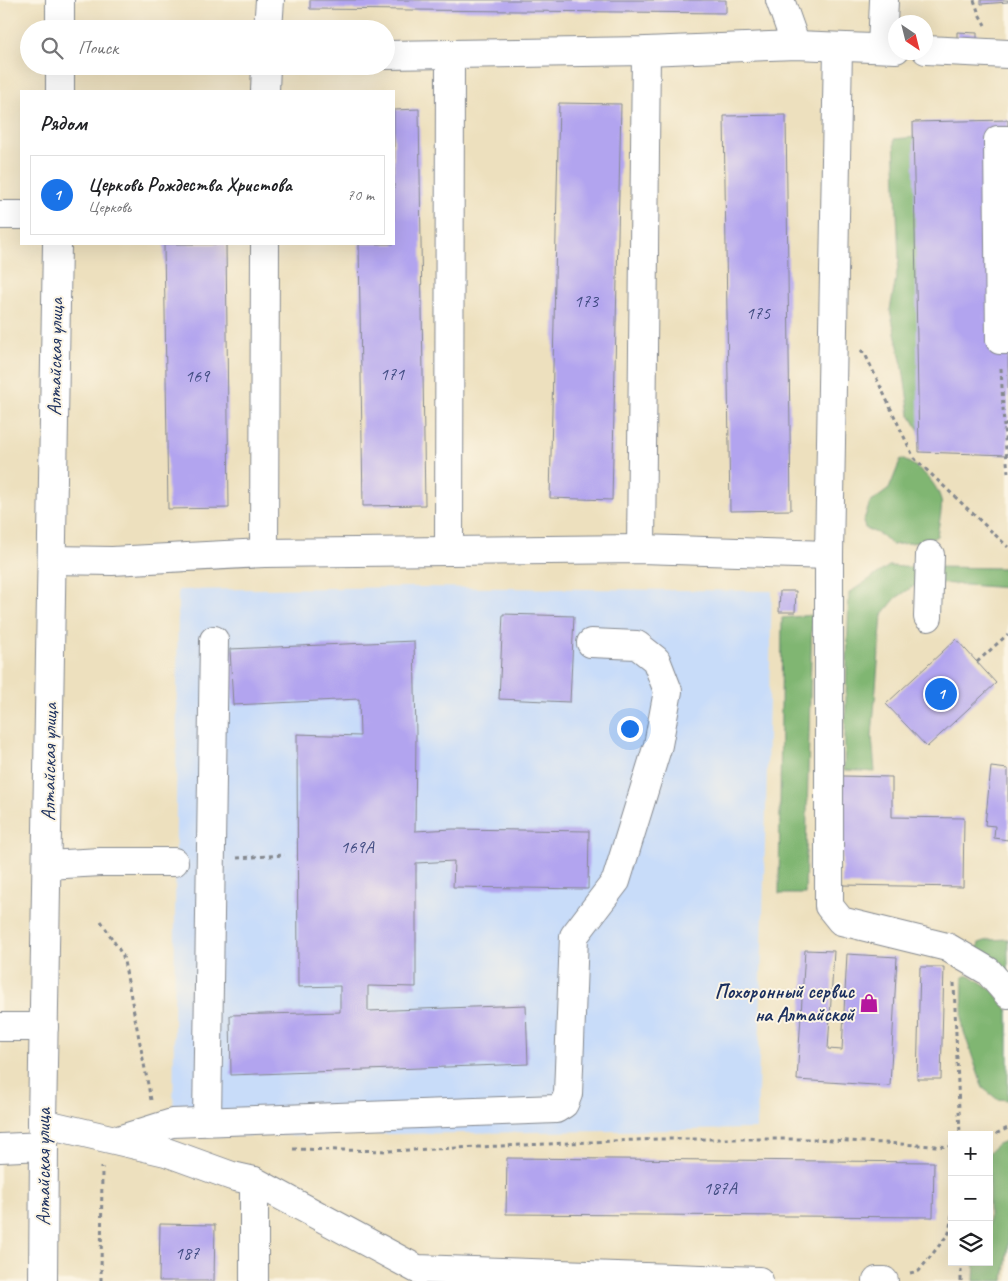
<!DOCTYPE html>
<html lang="ru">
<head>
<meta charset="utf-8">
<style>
  body { margin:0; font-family:Caveat,sans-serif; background:#f2f2f2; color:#202124 }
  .controls { position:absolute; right:15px; bottom:15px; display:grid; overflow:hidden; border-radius:0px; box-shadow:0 5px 20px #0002 }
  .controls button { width:45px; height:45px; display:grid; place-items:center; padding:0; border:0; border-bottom:1px solid #e0e0e0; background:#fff; color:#202124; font:25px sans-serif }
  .compass { position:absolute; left:888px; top:15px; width:45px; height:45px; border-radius:50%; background:#fff; box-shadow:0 5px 20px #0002; rotate:145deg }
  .you { position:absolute; left:629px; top:728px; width:18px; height:18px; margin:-12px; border:4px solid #fff; border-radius:50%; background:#1a73e8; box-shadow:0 0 0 8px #1a73e833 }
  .badge { display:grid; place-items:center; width:32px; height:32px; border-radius:50%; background:#1a73e8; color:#fff; font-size:16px; font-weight:700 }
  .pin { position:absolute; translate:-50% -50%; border:2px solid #fff; box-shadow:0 1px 5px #0006 }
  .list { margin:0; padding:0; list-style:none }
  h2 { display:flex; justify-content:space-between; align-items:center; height:65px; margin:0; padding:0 20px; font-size:21px }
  h2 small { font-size:16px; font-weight:400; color:#757577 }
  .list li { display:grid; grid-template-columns:32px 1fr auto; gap:15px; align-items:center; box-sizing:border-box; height:80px; margin:0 10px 10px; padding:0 10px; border:1px solid #e0e0e0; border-radius:0px }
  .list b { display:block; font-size:19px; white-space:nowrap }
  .list p { margin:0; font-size:16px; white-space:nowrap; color:#757577 }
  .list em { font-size:16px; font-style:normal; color:#757577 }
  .icon { flex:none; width:28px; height:28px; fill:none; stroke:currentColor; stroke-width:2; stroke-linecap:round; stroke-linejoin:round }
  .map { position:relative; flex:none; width:1008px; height:1281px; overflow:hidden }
  .search { position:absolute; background:#fff; box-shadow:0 5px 20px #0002; left:20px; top:20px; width:375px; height:55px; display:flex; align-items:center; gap:12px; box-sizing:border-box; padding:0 18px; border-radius:28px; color:#757577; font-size:19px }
  .panel { position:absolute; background:#fff; box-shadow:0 5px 20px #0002; left:20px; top:90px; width:375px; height:155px; border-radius:0px }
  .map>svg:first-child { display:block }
  .built { fill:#c8dcf9 }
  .forest { fill:#80b672; stroke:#4e7268 }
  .building { fill:#b2a4ef }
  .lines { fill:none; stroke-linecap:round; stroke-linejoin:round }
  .minor-casing { stroke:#84888e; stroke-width:30 }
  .major-casing { stroke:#84888e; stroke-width:30 }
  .path { stroke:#84888e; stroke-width:3; stroke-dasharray:4 4; stroke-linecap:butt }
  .minor { stroke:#fff; stroke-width:28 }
  .major { stroke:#fff; stroke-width:28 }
  .labels { text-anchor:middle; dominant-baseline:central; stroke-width:4; stroke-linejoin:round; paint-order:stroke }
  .number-label { font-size:18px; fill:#414c82 }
  .street-label { font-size:20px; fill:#1b2f5e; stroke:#fcf5e5 }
  .poi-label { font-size:20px; font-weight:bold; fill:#1b2f5e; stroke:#fcf5e5; text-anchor:end }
</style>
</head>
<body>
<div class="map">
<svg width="1008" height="1281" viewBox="0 0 1008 1281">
  <rect width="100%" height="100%" fill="#fcf5e5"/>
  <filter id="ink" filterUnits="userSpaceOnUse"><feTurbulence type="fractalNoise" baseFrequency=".02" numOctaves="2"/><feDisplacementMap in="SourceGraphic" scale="10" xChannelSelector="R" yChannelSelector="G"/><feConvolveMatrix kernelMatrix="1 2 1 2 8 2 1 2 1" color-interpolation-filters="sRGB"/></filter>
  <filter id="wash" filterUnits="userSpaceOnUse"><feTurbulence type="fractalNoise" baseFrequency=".0096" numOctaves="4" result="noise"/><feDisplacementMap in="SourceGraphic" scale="20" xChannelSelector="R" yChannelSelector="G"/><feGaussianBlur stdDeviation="1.12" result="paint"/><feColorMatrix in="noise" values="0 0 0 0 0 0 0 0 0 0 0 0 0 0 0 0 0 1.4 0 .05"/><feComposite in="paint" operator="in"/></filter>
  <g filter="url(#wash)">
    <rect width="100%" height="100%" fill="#ede0be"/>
    <path class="built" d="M416,587L772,591L757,1129L173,1137L178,590Z"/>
    <g class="forest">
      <path d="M928,136L927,444L910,415L903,369L890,310L899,261L894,139Z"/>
      <path d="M901,459C918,465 936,481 941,500C943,508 938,527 937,536L928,541L892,545L881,535L865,528L863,522L870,503L889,489Z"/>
      <path d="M889,566L924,568L923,580L896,598L882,615L872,736L875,772L844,770L849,593Z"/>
      <path d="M934,567L1008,568V588L940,583Z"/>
      <path d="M812,615L805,894H779L782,618Z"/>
      <path d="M1008,939V984L976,952L979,943L988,940Z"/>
      <path d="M970,975L992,990L1008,1011V1100L997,1099L983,1088L962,1026L963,977Z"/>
      <path d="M1008,1140V1243L1004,1281H974L975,1262H989V1152L998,1144Z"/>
    </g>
    <g id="blocks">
      <g class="building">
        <path d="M310,0H726V13L310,9Z"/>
        <path d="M981,0H1008V2L981,4Z"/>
        <path d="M957,32L977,33V43H957Z"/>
        <path d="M559,103L621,104L612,500L550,498Z"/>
        <path d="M419,109L425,505L363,506L359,244H394V110Z"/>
        <path d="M786,115L791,510L730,511L724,116Z"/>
        <path d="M1008,120V455L919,452L913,122Z"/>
        <path d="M164,244H226L229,508L168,509Z"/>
        <path d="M780,591H796L795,612H779Z"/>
        <path d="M503,614L574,616L570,702L499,699Z"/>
        <path d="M956,639L996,683L927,747L886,704Z"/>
        <path d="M414,641L416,734L415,831L453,829L589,831L588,889L453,887L454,861L416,863V987L368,986V1011L526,1005L528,1064L231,1075L230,1015L340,1012V986L298,987L297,734L360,736L359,699L233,705L230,649Z"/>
        <path d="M991,767L1008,769V840L994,838L995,826L985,825Z"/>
        <path d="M843,776L892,777V817L964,818L963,887L842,885Z"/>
        <path d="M805,950L834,951L828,1049L842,1050L847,954L897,957L890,1086L797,1080Z"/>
        <path d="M920,967H944L941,1079H917Z"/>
        <path d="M507,1158L934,1162L933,1217L506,1214Z"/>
        <path d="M160,1224L215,1225L214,1281H159Z"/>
      </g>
    </g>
  </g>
  <g filter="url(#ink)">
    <use href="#blocks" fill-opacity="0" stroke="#84888e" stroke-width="1"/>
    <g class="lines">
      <g class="minor-casing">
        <g id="minor">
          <path d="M780,0L796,45"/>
          <path d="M268,29L270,0"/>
          <path d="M882,48L884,0"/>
          <path d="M926,50L1008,54"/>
          <path d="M386,55L646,51L796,45L896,49"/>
          <path d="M265,91L266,66"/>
          <path d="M1008,140H998L1000,340H1008"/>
          <path d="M0,215H21"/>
          <path d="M641,549L646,51"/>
          <path d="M449,551L450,54"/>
          <path d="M264,553L265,244"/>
          <path d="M829,555V906L841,921L947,947L988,971L1008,994"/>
          <path d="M52,560L112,561L264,553L641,549L829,555L838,47"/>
          <path d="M928,617L930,555"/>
          <path d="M47,865L101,862H174"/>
          <path d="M0,1027H44"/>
          <path d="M207,1121L214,640"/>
          <path d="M42,1123L166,1152L232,1176L254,1181L417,1269L759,1281"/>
          <path d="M118,1140L172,1123L556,1109L564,1104L568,1094L574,936L616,881L658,745L668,691L656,660L637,645L591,643"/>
          <path d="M0,1148L44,1146"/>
          <path d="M254,1281V1181"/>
          <path d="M877,1281H884"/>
        </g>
      </g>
      <g class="major-casing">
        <g id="major">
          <path d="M60,29V0"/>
          <path d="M60,91V66"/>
          <path d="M43,1281L44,1146L42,1123L57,244"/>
        </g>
      </g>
      <g class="path">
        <path d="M974,0L979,14L985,25"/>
        <path d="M861,350L866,356L914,458L1008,547"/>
        <path d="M1001,368L1004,427"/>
        <path d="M1008,423L1004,427L1008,473"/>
        <path d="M977,662L1008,634"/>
        <path d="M237,858L285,855"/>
        <path d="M101,921L123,956L151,1100"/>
        <path d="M954,983L960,1135"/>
        <path d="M989,1137L1008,1128"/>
        <path d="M293,1149L388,1151L659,1139H814L952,1147"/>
        <path d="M910,1273L919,1271L949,1233L952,1214"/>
        <path d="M101,1281L102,1167"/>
        <path d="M961,1281V1262"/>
      </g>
      <use href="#minor" class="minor"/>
      <use href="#major" class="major"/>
    </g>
  </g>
  <defs>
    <g id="shop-bare" transform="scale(1.5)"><path d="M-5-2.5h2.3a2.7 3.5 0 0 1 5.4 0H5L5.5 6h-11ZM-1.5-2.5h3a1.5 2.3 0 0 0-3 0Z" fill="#b5179e" stroke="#fcf5e5" stroke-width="2.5" paint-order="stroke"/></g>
  </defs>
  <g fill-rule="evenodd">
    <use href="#shop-bare" x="869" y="1003"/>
  </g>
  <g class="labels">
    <g class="number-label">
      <text x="586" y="301">173</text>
      <text x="758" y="313">175</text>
      <text x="392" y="374">171</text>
      <text x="197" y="376">169</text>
      <text x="357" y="847">169А</text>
      <text x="720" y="1188">187А</text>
      <text x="187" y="1253">187</text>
    </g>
    <g class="street-label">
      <text transform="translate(55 357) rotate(-89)">Алтайская улица</text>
      <text transform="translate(49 762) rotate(-89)">Алтайская улица</text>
      <text transform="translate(43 1167) rotate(-90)">Алтайская улица</text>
    </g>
    <g class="poi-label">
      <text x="854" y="991">Похоронный сервис<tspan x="854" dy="23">на Алтайской</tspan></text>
    </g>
  </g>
</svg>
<div class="controls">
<button>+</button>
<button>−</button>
<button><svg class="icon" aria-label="layers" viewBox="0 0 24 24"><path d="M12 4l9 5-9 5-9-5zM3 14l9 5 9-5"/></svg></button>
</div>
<svg class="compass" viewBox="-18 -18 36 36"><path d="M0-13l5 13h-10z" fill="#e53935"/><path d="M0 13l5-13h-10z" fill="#757577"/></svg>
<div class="you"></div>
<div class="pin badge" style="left:941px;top:694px">1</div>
<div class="search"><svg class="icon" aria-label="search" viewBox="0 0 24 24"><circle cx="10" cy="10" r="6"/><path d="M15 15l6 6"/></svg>Поиск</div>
<section class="panel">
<h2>Рядом<small></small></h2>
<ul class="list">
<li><span class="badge">1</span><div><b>Церковь Рождества Христова</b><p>Церковь</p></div><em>70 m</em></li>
</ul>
</section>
</div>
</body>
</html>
